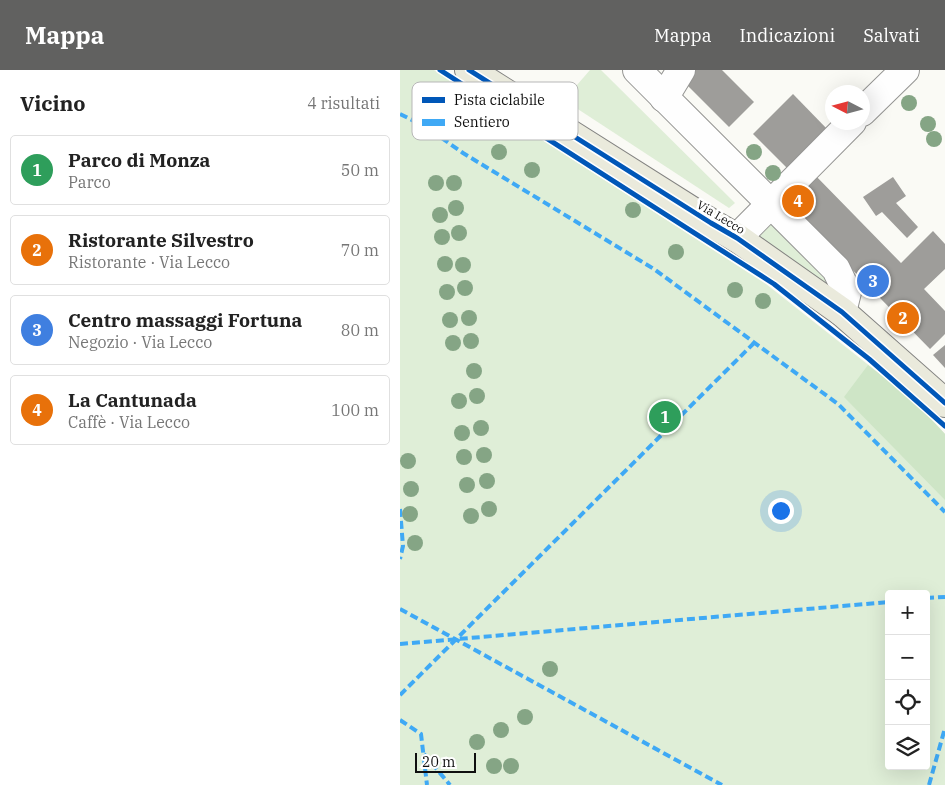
<!DOCTYPE html>
<html lang="it">
<head>
<meta charset="utf-8">
<style>
  body { margin:0; font-family:"IBM Plex Serif",serif; background:#f6f6f6; color:#222 }
  .controls { position:absolute; right:15px; bottom:15px; display:grid; overflow:hidden; border-radius:5px; box-shadow:0 5px 20px #0002 }
  .controls button { width:45px; height:45px; display:grid; place-items:center; padding:0; border:0; border-bottom:1px solid #e0e0e0; background:#fff; color:#222; font:25px sans-serif }
  .compass { position:absolute; left:425px; top:15px; width:45px; height:45px; border-radius:50%; background:#fff; box-shadow:0 5px 20px #0002; rotate:276deg }
  .scale { position:absolute; left:15px; bottom:12px; width:61px; box-sizing:border-box; padding-left:5px; border:2px solid #0f0f0f; border-top:0; font-size:14px; line-height:18px; white-space:nowrap; color:#0f0f0f; -webkit-text-stroke:4px #fff; paint-order:stroke }
  .you { position:absolute; left:380px; top:440px; width:18px; height:18px; margin:-12px; border:4px solid #fff; border-radius:50%; background:#1a73e8; box-shadow:0 0 0 8px #1a73e833 }
  .badge { display:grid; place-items:center; width:32px; height:32px; border-radius:50%; background:#616160; color:#fff; font-size:16px; font-weight:700 }
  .pin { position:absolute; translate:-50% -50%; border:2px solid #fff; box-shadow:0 1px 5px #0006 }
  .list { margin:0; padding:0; list-style:none }
  h2 { display:flex; justify-content:space-between; align-items:center; height:65px; margin:0; padding:0 20px; font-size:21px }
  h2 small { font-size:16px; font-weight:400; color:#767676 }
  .list li { display:grid; grid-template-columns:32px 1fr auto; gap:15px; align-items:center; box-sizing:border-box; height:70px; margin:0 10px 10px; padding:0 10px; border:1px solid #e0e0e0; border-radius:5px }
  .list b { display:block; font-size:19px; white-space:nowrap }
  .list p { margin:0; font-size:16px; white-space:nowrap; color:#767676 }
  .list em { font-size:16px; font-style:normal; color:#767676 }
  .icon { flex:none; width:28px; height:28px; fill:none; stroke:currentColor; stroke-width:2; stroke-linecap:round; stroke-linejoin:round }
  .map { position:relative; flex:none; width:545px; height:715px; overflow:hidden }
  header { display:flex; align-items:center; gap:30px; box-sizing:border-box; height:70px; padding:0 25px; background:#616160; color:#fff }
  header strong { font-size:24px }
  nav { display:flex; gap:28px; margin-inline-start:auto; font-size:18px }
  main { display:flex }
  aside { flex:1; background:#fff }
  .map>svg:first-child { display:block }
  .green { fill:#dfeed7; fill-rule:evenodd }
  .forest { fill:#cee5c6 }
  .building { fill:#9e9d9a }
  .lines { fill:none; stroke-linecap:round; stroke-linejoin:round }
  .minor-casing { stroke:#959593; stroke-width:30 }
  .major-casing { stroke:#828280; stroke-width:30 }
  .minor { stroke:#fefefe; stroke-width:28 }
  .major { stroke:#eaeadc; stroke-width:28 }
  .quiet { stroke:#3fa9f5; stroke-width:4; stroke-dasharray:8 4; stroke-linecap:butt }
  .cycleway-casing { stroke:#fff; stroke-width:8 }
  .cycleway { stroke:#0057b8; stroke-width:5 }
  .tree { fill:#85a585 }
  .labels { text-anchor:middle; dominant-baseline:central; stroke-width:5; stroke-linejoin:round; paint-order:stroke }
  .street-label { font-size:12px; fill:#0f0f0f; stroke:#fff }
  .key { fill:#fff; stroke:#b7b7b7; stroke-width:1 }
  .key-label { font-size:14px; fill:#0f0f0f }
</style>
</head>
<body>
<header>
<strong>Mappa</strong>
<nav><a>Mappa</a><a>Indicazioni</a><a>Salvati</a></nav>
</header>
<main>
<aside>
<h2>Vicino<small>4 risultati</small></h2>
<ul class="list">
<li><span class="badge" style="background:#2e9e5b">1</span><div><b>Parco di Monza</b><p>Parco</p></div><em>50 m</em></li>
<li><span class="badge" style="background:#e8710a">2</span><div><b>Ristorante Silvestro</b><p>Ristorante · Via Lecco</p></div><em>70 m</em></li>
<li><span class="badge" style="background:#3f7fe0">3</span><div><b>Centro massaggi Fortuna</b><p>Negozio · Via Lecco</p></div><em>80 m</em></li>
<li><span class="badge" style="background:#e8710a">4</span><div><b>La Cantunada</b><p>Caffè · Via Lecco</p></div><em>100 m</em></li>
</ul>
</aside>
<div class="map">
<svg width="545" height="715" viewBox="0 0 545 715">
  <rect width="100%" height="100%" fill="#fafaf5"/>
  <g class="green">
    <path d="M0,0H34L366,214L514,331L545,364V715H0ZM489,524H526V696H489Z"/>
    <path d="M190,0H201L335,133L329,138L164,30Z"/>
    <path d="M371,151L435,215L434,222L358,168Z"/>
  </g>
  <path class="forest" d="M468,295L514,331L545,364V430L444,327Z"/>
  <g class="building">
    <path d="M295,0H322L354,32L329,57L288,16Z"/>
    <path d="M393,24L429,61L389,100L353,64Z"/>
    <path d="M413,103L501,193L533,161L545,174V199L524,219L545,241V264L530,279L385,131Z"/>
    <path d="M493,107L506,126L496,133L518,157L507,168L482,142L476,146L463,127Z"/>
    <path d="M545,275V298L533,285Z"/>
  </g>
  <g class="lines">
    <g class="minor-casing">
      <g id="minor">
        <path d="M237,0L436,199L447,222L442,242"/>
        <path d="M264,28L281,0"/>
        <path d="M462,42L505,0"/>
        <path d="M337,168L452,52"/>
      </g>
    </g>
    <g class="major-casing">
      <path id="major" d="M69,0L311,153L337,168L442,242L545,333"/>
    </g>
    <use href="#minor" class="minor"/>
    <use href="#major" class="major"/>
    <g class="quiet">
      <path d="M0,44L26,57L63,83L254,199L438,334L545,442"/>
      <path d="M0,439L3,476L0,489"/>
      <path d="M526,528L545,527"/>
      <path d="M0,539L322,715"/>
      <path d="M0,574L489,532"/>
      <path d="M0,625L354,273"/>
      <path d="M0,650L21,664L27,715"/>
      <path d="M24,684L50,715"/>
      <path d="M529,715L545,658"/>
    </g>
    <g class="cycleway-casing">
      <g id="cycleway">
        <path d="M40,0L374,214L469,289L545,356"/>
        <path d="M69,0L311,153L337,168L442,242L545,333"/>
      </g>
    </g>
    <use href="#cycleway" class="cycleway"/>
  </g>
  <g class="tree">
    <circle cx="509" cy="33" r="8"/>
    <circle cx="528" cy="54" r="8"/>
    <circle cx="534" cy="69" r="8"/>
    <circle cx="99" cy="82" r="8"/>
    <circle cx="354" cy="82" r="8"/>
    <circle cx="132" cy="100" r="8"/>
    <circle cx="373" cy="103" r="8"/>
    <circle cx="36" cy="113" r="8"/>
    <circle cx="54" cy="113" r="8"/>
    <circle cx="56" cy="138" r="8"/>
    <circle cx="233" cy="140" r="8"/>
    <circle cx="40" cy="145" r="8"/>
    <circle cx="59" cy="163" r="8"/>
    <circle cx="42" cy="167" r="8"/>
    <circle cx="276" cy="182" r="8"/>
    <circle cx="45" cy="194" r="8"/>
    <circle cx="63" cy="195" r="8"/>
    <circle cx="65" cy="218" r="8"/>
    <circle cx="335" cy="220" r="8"/>
    <circle cx="47" cy="222" r="8"/>
    <circle cx="363" cy="231" r="8"/>
    <circle cx="69" cy="248" r="8"/>
    <circle cx="50" cy="250" r="8"/>
    <circle cx="71" cy="271" r="8"/>
    <circle cx="53" cy="273" r="8"/>
    <circle cx="74" cy="301" r="8"/>
    <circle cx="77" cy="326" r="8"/>
    <circle cx="59" cy="331" r="8"/>
    <circle cx="81" cy="358" r="8"/>
    <circle cx="62" cy="363" r="8"/>
    <circle cx="84" cy="385" r="8"/>
    <circle cx="64" cy="387" r="8"/>
    <circle cx="8" cy="391" r="8"/>
    <circle cx="87" cy="411" r="8"/>
    <circle cx="67" cy="415" r="8"/>
    <circle cx="11" cy="419" r="8"/>
    <circle cx="89" cy="439" r="8"/>
    <circle cx="10" cy="444" r="8"/>
    <circle cx="71" cy="446" r="8"/>
    <circle cx="15" cy="473" r="8"/>
    <circle cx="150" cy="599" r="8"/>
    <circle cx="125" cy="647" r="8"/>
    <circle cx="101" cy="660" r="8"/>
    <circle cx="77" cy="672" r="8"/>
    <circle cx="94" cy="696" r="8"/>
    <circle cx="111" cy="696" r="8"/>
  </g>
  <g class="labels">
    <g class="street-label">
      <text transform="translate(321 147) rotate(31)">Via Lecco</text>
    </g>
  </g>
  <rect x="12" y="12" width="166" height="58" rx="8" class="key"/>
  <rect x="22" y="27" width="23" height="6" fill="#0057b8"/>
  <rect x="22" y="49" width="23" height="7" fill="#3fa9f5"/>
  <g class="key-label">
    <text x="54" y="35">Pista ciclabile</text>
    <text x="54" y="57">Sentiero</text>
  </g>
</svg>
<div class="controls">
<button>+</button>
<button>−</button>
<button><svg class="icon" aria-label="locate" viewBox="0 0 24 24"><circle cx="12" cy="12" r="6"/><path d="M12 2v4M12 18v4M2 12h4M18 12h4"/></svg></button>
<button><svg class="icon" aria-label="layers" viewBox="0 0 24 24"><path d="M12 4l9 5-9 5-9-5zM3 14l9 5 9-5"/></svg></button>
</div>
<svg class="compass" viewBox="-18 -18 36 36"><path d="M0-13l5 13h-10z" fill="#e53935"/><path d="M0 13l5-13h-10z" fill="#767676"/></svg>
<div class="scale">20 m</div>
<div class="you"></div>
<div class="pin badge" style="left:265px;top:347px;background:#2e9e5b">1</div>
<div class="pin badge" style="left:503px;top:248px;background:#e8710a">2</div>
<div class="pin badge" style="left:473px;top:211px;background:#3f7fe0">3</div>
<div class="pin badge" style="left:398px;top:131px;background:#e8710a">4</div>
</div>
</main>
</body>
</html>
